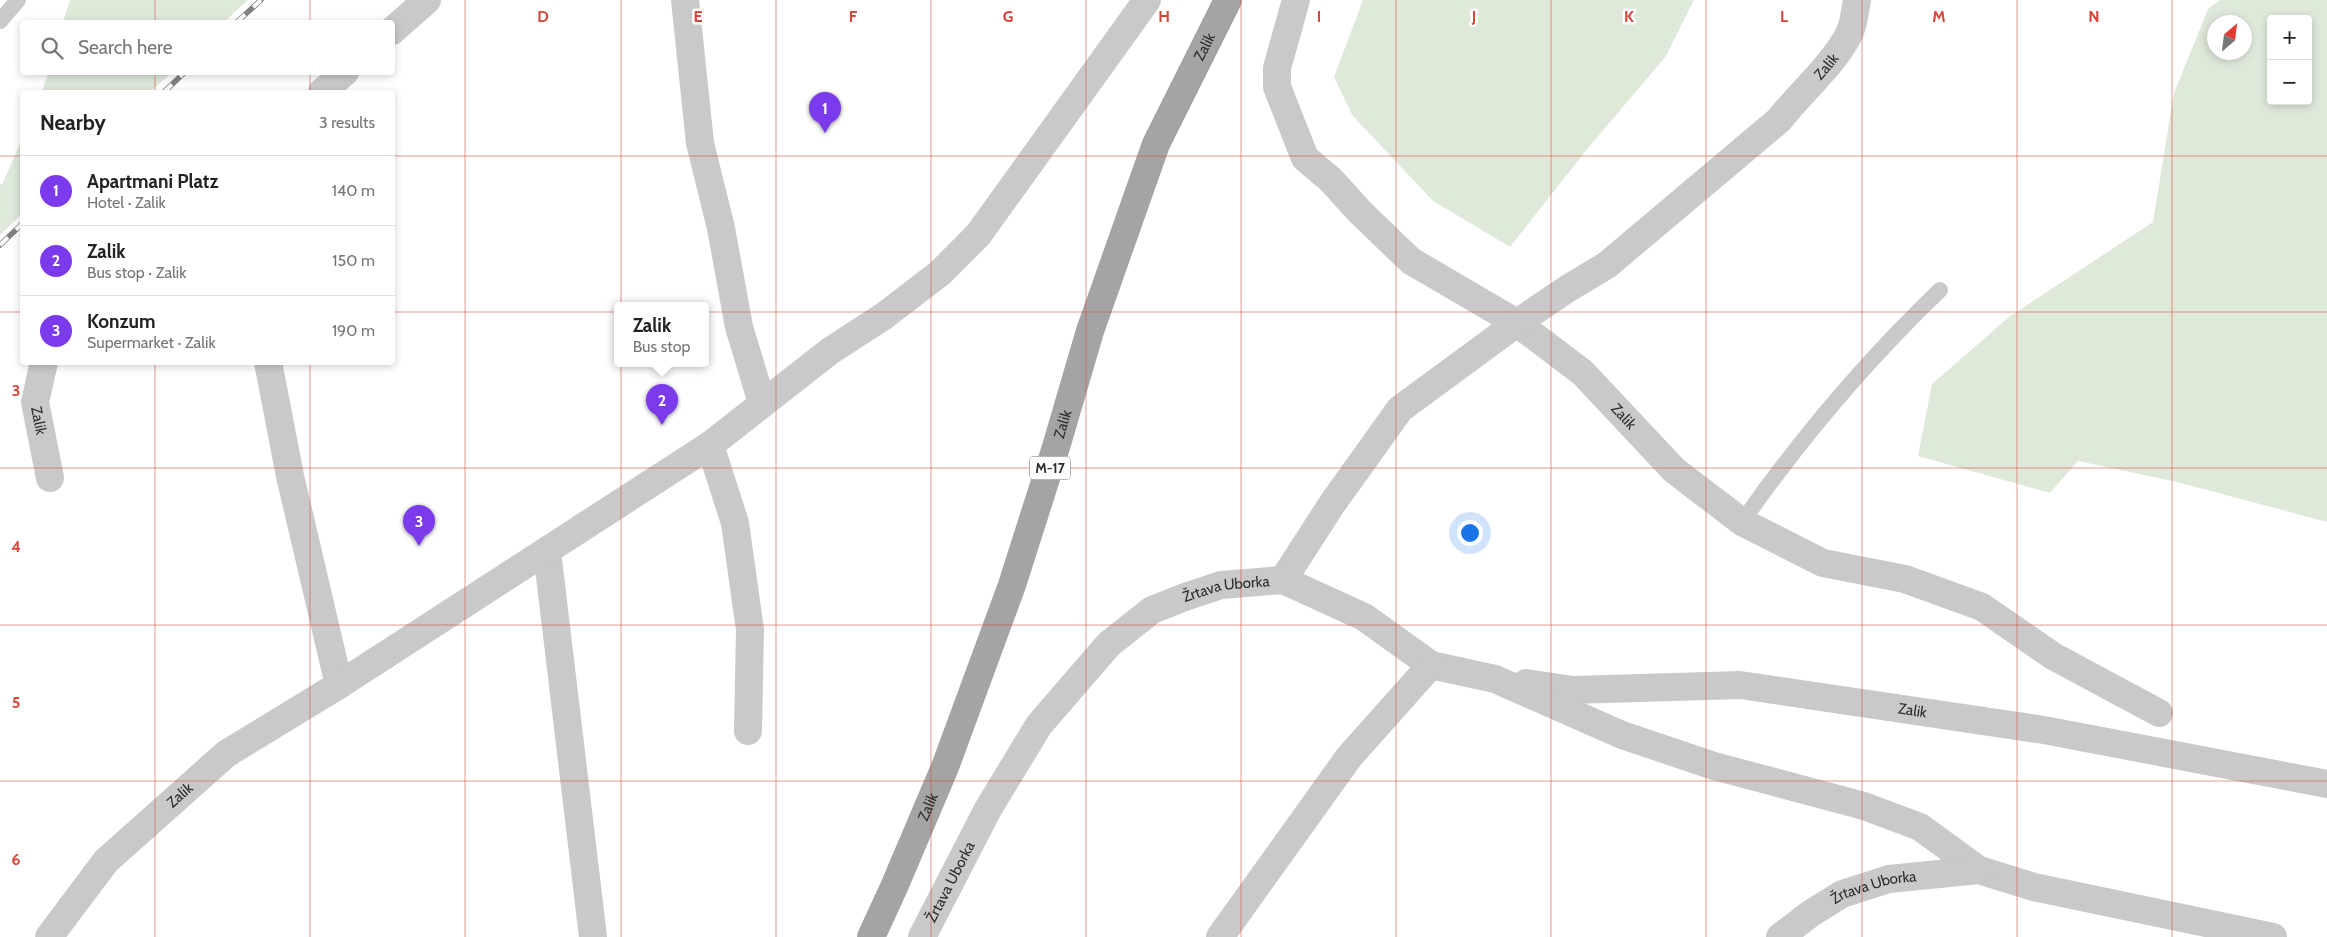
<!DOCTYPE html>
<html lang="en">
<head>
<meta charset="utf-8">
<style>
  body { margin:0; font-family:Cabin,sans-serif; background:#f2f2f2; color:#222 }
  .controls { position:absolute; right:15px; top:15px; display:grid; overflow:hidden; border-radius:5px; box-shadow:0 2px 8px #0003 }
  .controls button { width:45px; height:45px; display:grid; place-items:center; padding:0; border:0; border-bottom:1px solid #e0e0e0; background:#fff; color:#222; font:25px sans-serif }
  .compass { position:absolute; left:2207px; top:15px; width:45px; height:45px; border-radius:50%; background:#fff; box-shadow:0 2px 8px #0003; rotate:28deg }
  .you { position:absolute; left:1469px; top:532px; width:18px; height:18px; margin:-12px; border:4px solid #fff; border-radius:50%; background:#1a73e8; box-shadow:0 0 0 8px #1a73e833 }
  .badge { display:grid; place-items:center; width:32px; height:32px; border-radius:50%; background:#7c3aed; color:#fff; font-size:16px; font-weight:700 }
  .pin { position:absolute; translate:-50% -41px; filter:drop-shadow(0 1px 2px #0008) }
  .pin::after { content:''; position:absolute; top:26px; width:18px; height:15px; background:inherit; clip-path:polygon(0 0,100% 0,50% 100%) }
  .popup { position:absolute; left:614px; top:302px; width:95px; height:65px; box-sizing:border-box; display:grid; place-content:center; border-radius:5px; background:#fff; filter:drop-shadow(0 1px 4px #0005); font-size:16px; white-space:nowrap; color:#767676 }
  .popup b { font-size:19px; color:#222 }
  .popup::after { content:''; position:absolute; left:50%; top:100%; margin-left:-10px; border:10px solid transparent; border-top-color:#fff }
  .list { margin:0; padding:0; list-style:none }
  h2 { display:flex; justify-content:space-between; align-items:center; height:65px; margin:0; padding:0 20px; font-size:21px }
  h2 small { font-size:16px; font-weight:400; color:#767676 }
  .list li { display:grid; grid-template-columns:32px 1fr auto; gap:15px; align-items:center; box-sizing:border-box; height:70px; padding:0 20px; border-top:1px solid #e0e0e0 }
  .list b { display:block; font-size:19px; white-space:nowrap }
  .list p { margin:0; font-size:16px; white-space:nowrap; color:#767676 }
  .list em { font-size:16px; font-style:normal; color:#767676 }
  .icon { flex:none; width:28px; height:28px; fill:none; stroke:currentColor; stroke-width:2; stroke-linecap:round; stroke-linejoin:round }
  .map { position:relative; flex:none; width:2327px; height:937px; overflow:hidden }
  .search { position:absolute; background:#fff; box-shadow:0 2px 8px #0003; left:20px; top:20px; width:375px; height:55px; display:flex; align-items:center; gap:12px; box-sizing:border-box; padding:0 18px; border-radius:5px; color:#767676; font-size:19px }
  .panel { position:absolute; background:#fff; box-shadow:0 2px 8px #0003; left:20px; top:90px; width:375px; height:275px; border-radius:5px }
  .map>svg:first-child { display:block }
  .green { fill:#dfe9da; fill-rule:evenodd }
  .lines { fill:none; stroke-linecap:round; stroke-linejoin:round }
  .lane { stroke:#c9c9c9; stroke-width:16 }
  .street { stroke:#c9c9c9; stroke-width:28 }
  .primary { stroke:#a4a4a4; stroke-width:28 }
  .rail-casing { stroke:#818181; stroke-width:5.5 }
  .rail { stroke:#fff; stroke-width:4; stroke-dasharray:11; stroke-linecap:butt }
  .grid { fill:none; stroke:#d84438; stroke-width:1; stroke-opacity:0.55 }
  .labels { text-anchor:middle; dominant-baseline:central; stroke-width:5; stroke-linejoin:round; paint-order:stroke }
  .shield { fill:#fff; stroke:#6b6b6b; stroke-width:1 }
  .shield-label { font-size:14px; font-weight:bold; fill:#2c2c2c }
  .street-label { font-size:15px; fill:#2c2c2c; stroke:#fff }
  .grid-label { font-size:16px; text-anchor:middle; font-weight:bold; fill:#d84438; stroke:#fff; stroke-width:5; stroke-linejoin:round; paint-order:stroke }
</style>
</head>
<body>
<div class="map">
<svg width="2327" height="937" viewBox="0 0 2327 937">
  <rect width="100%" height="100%" fill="#fff"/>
  <g class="green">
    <path d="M70,0H248L224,22H63Z"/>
    <path d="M1363,0H1694L1666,56L1584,153L1510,247L1433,201L1352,115L1334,77Z"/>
    <path d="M2220,0H2327V522L2177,482L2078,461L2050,493L1918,456L1932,384L2009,317L2153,222L2174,93L2208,9ZM2271,19H2308V101H2271ZM2244,22V52H2214V22Z"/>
    <path d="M48,73V72L171,73L150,92H42Z"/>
    <path d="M22,139V214L0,235V184L2,185Z"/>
  </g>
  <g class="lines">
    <g class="lane">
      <path d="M0,21L18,0"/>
      <path d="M1742,522C1801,438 1866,361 1940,290"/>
    </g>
    <g class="street">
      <path d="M685,0L700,143L721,228L739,327L762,403"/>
      <path id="s1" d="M1296,0L1277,68V87L1305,158L1331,180L1360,212L1411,261L1517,323L1583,373L1674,470L1742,522L1823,563L1905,579L1982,607L2053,656L2159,713"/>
      <path d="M392,31L427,0"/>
      <path d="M322,92L345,72"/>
      <path id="s2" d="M44,362L35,402L50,478"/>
      <path d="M268,362L290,476L339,685"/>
      <path d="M710,445L735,523L750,630L748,731"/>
      <path d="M547,551L593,937"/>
      <path id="s3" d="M1283,580L1332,504L1400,409L1517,323L1567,289L1607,265L1779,120C1801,92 1833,65 1849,34C1854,24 1855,10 1857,0"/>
      <path id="s4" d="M1526,683L1573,690L1740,685L2044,730L2327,784"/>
      <path id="s5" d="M49,937L106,861L226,754L339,685L710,445L830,351L884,316L940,273L978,235L1147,0"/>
      <path id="s6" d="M922,937L988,809L1039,725L1109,644L1152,610L1185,597L1221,585L1283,580L1364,617L1431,665L1495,679L1622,735L1714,766L1864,806L1920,827L1979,870L2034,887L2273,937"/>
      <path d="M1220,937L1349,757L1431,665"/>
      <path id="s7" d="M1780,937L1810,914L1842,894L1889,879L1979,870"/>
    </g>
    <path class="primary" id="s8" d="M871,937L894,887L945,767L1012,585L1056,447L1090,331L1156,144L1228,0"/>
    <g class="rail-casing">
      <g id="rail">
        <path d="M237,22L261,0"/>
        <path d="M164,92L185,72"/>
        <path d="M0,245L22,224"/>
      </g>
    </g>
    <use href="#rail" class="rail"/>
  </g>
  <path class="grid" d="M155,0V22M310,0V22M465,0V937M621,0V937M776,0V937M931,0V937M1086,0V937M1241,0V937M1396,0V937M1551,0V937M1706,0V937M1862,0V937M2017,0V937M2172,0V937M155,72V92M310,72V92M0,156H22M392,156H2327M0,312H22M392,312H2327M155,362V937M310,362V937M0,468H2327M0,625H2327M0,781H2327"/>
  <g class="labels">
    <rect class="shield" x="1030" y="456.5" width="40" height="23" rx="4"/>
    <g class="shield-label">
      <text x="1050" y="468">M-17</text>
    </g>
    <g class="street-label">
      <text stroke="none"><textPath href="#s8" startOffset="952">Zalik</textPath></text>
      <text stroke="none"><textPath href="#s3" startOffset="756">Zalik</textPath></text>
      <text stroke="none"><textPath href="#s1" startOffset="579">Zalik</textPath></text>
      <text stroke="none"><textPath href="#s2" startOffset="60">Zalik</textPath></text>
      <text stroke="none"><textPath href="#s8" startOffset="548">Zalik</textPath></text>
      <text stroke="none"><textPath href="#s6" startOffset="482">Žrtava Uborka</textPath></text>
      <text stroke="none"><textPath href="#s4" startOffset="389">Zalik</textPath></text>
      <text stroke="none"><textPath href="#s5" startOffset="194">Zalik</textPath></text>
      <text stroke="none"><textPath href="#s8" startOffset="142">Zalik</textPath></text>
      <text stroke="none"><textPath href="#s6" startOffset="62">Žrtava Uborka</textPath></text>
      <text stroke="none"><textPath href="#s7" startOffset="108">Žrtava Uborka</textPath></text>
    </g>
  </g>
  <g class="grid-label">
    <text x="543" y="22">D</text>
    <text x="698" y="22">E</text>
    <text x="853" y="22">F</text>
    <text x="1008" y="22">G</text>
    <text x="1164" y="22">H</text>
    <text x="1319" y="22">I</text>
    <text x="1474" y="22">J</text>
    <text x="1629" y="22">K</text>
    <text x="1784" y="22">L</text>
    <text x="1939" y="22">M</text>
    <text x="2094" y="22">N</text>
    <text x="16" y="396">3</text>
    <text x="16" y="552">4</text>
    <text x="16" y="708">5</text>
    <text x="16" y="865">6</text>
  </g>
</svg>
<div class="controls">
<button>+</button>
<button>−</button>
</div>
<svg class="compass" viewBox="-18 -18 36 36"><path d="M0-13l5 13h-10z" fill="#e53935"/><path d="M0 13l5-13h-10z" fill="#767676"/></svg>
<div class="you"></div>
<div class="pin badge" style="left:825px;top:133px">1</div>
<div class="pin badge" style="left:662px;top:425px">2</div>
<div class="popup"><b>Zalik</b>Bus stop</div>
<div class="pin badge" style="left:419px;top:546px">3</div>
<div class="search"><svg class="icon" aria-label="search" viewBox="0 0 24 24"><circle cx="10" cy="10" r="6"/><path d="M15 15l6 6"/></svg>Search here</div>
<section class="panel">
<h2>Nearby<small>3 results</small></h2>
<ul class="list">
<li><span class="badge">1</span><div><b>Apartmani Platz</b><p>Hotel · Zalik</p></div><em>140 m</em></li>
<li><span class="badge">2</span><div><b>Zalik</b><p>Bus stop · Zalik</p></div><em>150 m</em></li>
<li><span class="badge">3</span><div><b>Konzum</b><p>Supermarket · Zalik</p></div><em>190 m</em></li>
</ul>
</section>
</div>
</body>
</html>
